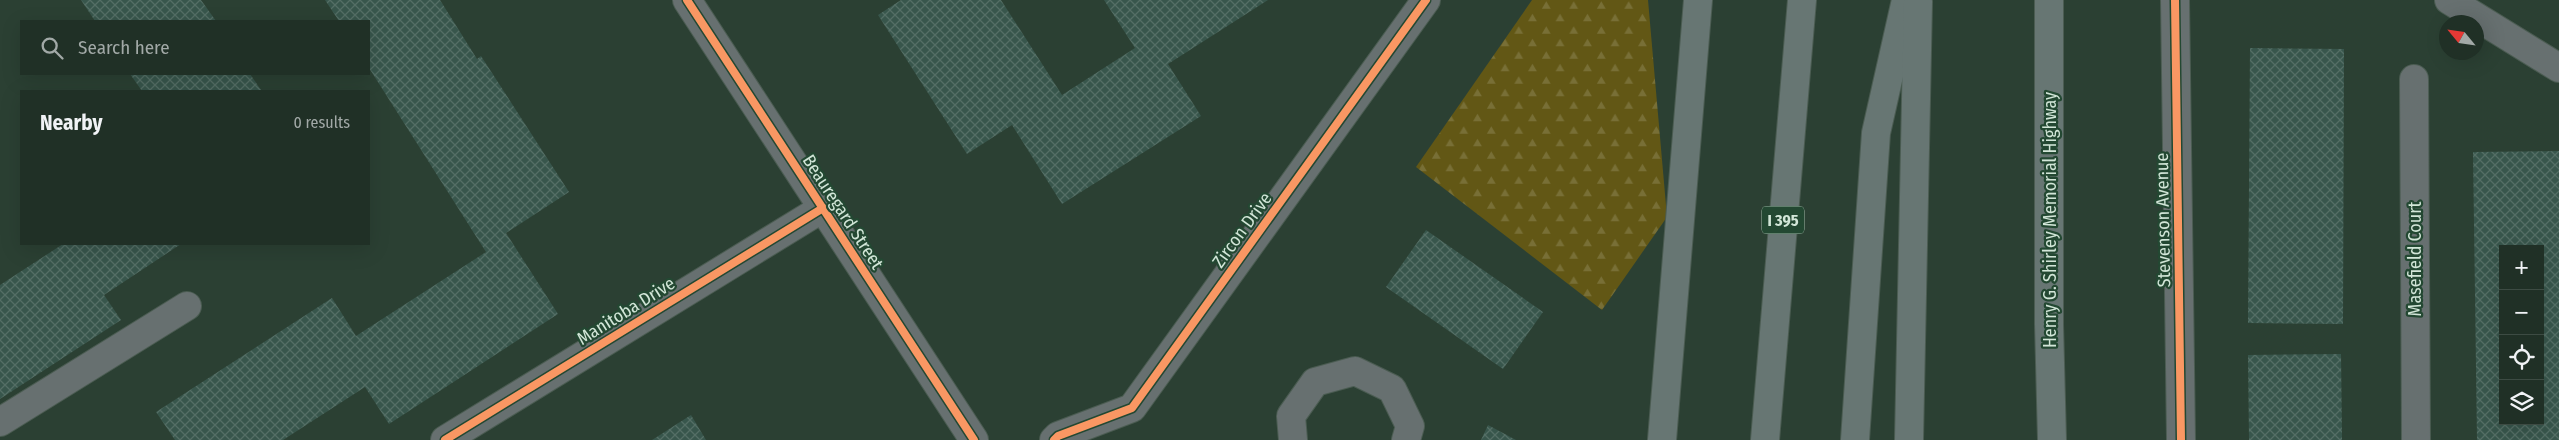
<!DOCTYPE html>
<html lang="en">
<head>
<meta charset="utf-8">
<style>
  body { margin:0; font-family:"Fira Sans Condensed",sans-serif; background:#2d3c32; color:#f1f3f6 }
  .controls { position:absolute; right:15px; bottom:15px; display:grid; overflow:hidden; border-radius:0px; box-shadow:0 5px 20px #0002 }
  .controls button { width:45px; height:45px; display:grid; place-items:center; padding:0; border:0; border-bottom:1px solid #3d4b43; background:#203026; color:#f1f3f6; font:25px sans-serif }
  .compass { position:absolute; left:2439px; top:15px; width:45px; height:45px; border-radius:50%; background:#203026; box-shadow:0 5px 20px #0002; rotate:299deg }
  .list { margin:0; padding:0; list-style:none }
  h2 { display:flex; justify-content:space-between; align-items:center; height:65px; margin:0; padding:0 20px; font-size:21px }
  h2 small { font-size:16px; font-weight:400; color:#a2a9a7 }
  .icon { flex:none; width:28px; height:28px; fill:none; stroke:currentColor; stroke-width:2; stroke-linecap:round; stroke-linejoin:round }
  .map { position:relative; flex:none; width:2559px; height:440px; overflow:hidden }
  .search { position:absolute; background:#203026; box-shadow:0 5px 20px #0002; left:20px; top:20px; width:350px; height:55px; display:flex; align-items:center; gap:12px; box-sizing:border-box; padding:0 18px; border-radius:0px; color:#a2a9a7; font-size:19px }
  .panel { position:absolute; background:#203026; box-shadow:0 5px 20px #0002; left:20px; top:90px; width:350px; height:155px; border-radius:0px }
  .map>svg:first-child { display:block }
  .forest { fill:url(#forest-firs) }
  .building { fill:url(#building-cross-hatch); fill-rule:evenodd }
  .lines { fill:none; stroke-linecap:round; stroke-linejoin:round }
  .minor-casing { stroke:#4b5c52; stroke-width:30 }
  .highway-casing { stroke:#4b5c52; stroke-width:30 }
  .minor { stroke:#677070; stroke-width:28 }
  .highway { stroke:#677673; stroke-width:28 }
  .cycleway-casing { stroke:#234832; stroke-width:11 }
  .cycleway { stroke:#f99763; stroke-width:8 }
  .labels { text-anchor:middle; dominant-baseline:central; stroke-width:4.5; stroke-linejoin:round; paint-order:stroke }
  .shield { fill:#234832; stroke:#9eb7a6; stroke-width:1 }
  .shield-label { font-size:16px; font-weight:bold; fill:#d2e6d8 }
  .street-label { font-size:18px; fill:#d2e6d8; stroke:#234832 }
</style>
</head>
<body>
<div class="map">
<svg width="2559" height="440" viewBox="0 0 2559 440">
  <defs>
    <pattern id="forest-firs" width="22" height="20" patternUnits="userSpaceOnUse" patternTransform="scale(1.25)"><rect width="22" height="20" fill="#625715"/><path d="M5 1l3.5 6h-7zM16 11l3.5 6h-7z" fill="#786f36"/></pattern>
    <pattern id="building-cross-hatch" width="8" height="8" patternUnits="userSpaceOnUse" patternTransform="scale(1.25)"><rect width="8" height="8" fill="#38564c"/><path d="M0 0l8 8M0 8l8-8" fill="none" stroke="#546e65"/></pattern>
  </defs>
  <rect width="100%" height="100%" fill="#2b4033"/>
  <path class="forest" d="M1532,0H1648L1667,217L1602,310L1416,167Z"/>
  <g class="building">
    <path d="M81,0H201L216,21H95Z"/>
    <path d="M325,0H440L477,59L481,56L569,192L506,233L558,314L389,424L365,387L283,440H175L156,412L332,298L356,336L486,252L369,68V21H339Z"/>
    <path d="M901,0H1001L1062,95L1135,48L1104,0H1268L1168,64L1201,116L1062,204L1012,125L967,154L878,15Z"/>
    <path d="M2250,48L2344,49L2343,324L2248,323Z"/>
    <path d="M130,74H250L261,90L142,91Z"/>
    <path d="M2559,151V440H2477L2473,152ZM2503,249H2540V421H2503Z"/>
    <path d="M1426,230L1543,312L1503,369L1386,287Z"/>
    <path d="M63,244H181L104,295L121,320L0,399V285Z"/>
    <path d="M2341,354L2342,440H2249L2248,355Z"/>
    <path d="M691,415L706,440H652Z"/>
    <path d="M1488,425L1516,440H1481Z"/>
  </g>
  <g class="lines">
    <g class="minor-casing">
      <g id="minor">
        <path d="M687,0L974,440"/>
        <path d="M2175,0L2181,440"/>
        <path d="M2449,0L2559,68"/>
        <path d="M2414,79L2416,440"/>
        <path d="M0,422L187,306"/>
        <path d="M445,440L823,208"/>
        <path d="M1054,440L1058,436L1132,408L1426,0"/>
        <path d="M1293,440L1291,416L1315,382L1355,371L1392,389L1410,426L1406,440"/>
      </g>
    </g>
    <g class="highway-casing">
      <g id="highway">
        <path d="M2049,0V324L2052,440"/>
        <path d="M1662,440L1698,0"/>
        <path d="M1765,440L1802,0"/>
        <path d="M1855,440L1876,133L1906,0"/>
        <path d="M1909,440L1918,2"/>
      </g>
    </g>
    <use href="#minor" class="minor"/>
    <use href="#highway" class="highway"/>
    <g class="cycleway-casing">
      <g id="cycleway">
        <path d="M687,0L974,440"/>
        <path d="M2175,0L2181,440"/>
        <path d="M445,440L823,208"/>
        <path d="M1054,440L1058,436L1132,408L1426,0"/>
      </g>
    </g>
    <use href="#cycleway" class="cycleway"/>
  </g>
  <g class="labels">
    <rect class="shield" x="1762" y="206.5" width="42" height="27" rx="4"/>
    <g class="shield-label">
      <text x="1783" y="220">I 395</text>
    </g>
    <g class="street-label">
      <text transform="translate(843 212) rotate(57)">Beauregard Street</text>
      <text transform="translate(2050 220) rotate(-90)">Henry G. Shirley Memorial Highway</text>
      <text transform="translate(2163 220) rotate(-91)">Stevenson Avenue</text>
      <text transform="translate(1242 230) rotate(-54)">Zircon Drive</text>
      <text transform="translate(2415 259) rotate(-90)">Masefield Court</text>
      <text transform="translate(626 311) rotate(-32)">Manitoba Drive</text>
    </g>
  </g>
</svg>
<div class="controls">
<button>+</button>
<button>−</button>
<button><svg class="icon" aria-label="locate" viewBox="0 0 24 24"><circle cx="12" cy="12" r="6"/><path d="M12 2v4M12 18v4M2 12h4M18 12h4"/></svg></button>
<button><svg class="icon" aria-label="layers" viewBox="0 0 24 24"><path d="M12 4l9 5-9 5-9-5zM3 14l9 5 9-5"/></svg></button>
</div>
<svg class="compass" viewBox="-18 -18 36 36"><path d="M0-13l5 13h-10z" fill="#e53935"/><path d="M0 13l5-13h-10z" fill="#a2a9a7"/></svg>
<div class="search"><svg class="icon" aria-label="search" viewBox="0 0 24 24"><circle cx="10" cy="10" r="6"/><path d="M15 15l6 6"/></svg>Search here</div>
<section class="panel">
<h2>Nearby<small>0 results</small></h2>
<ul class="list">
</ul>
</section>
</div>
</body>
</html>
